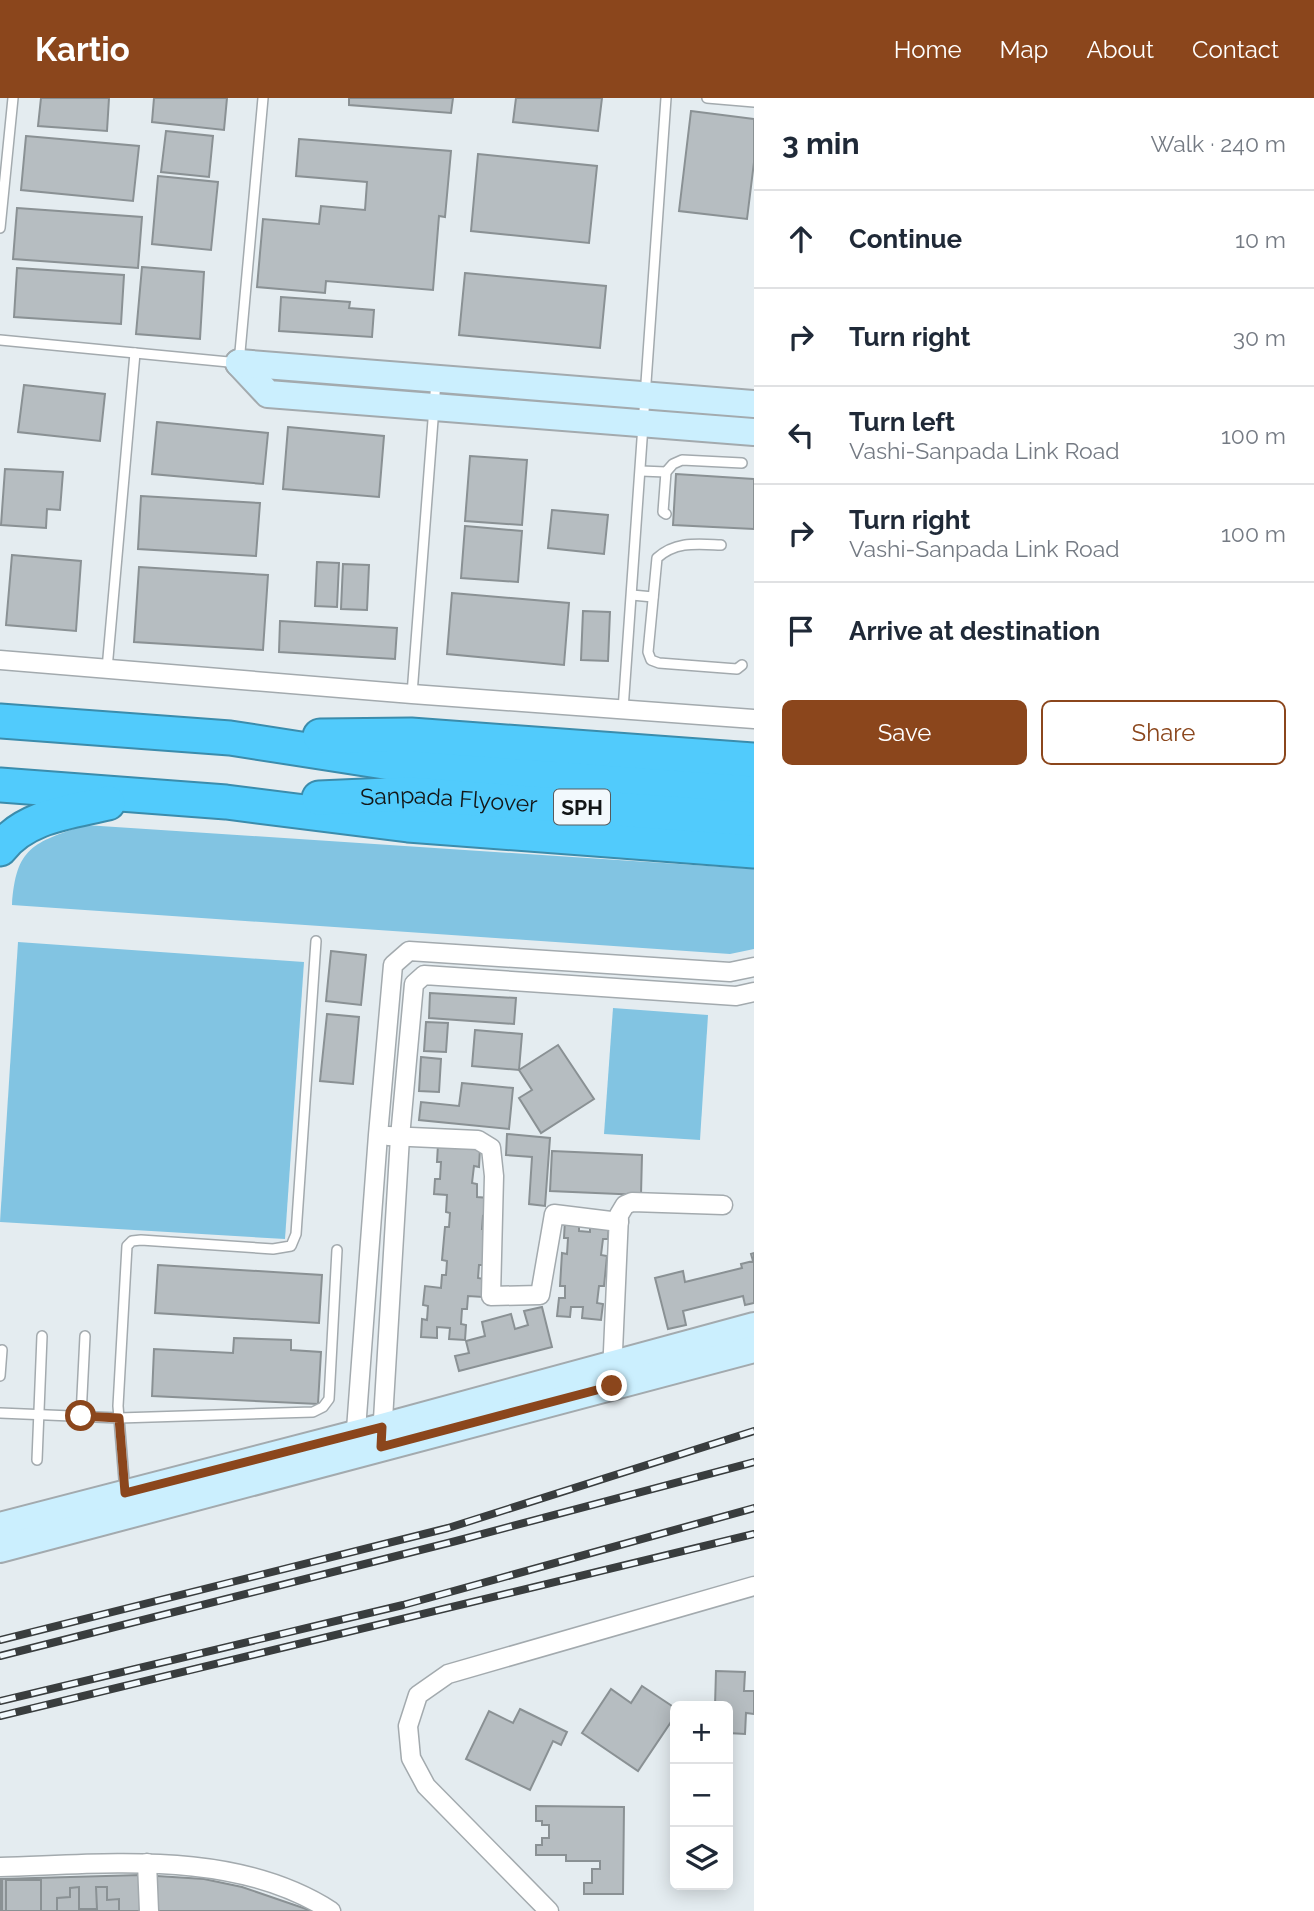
<!DOCTYPE html>
<html lang="en">
<head>
<meta charset="utf-8">
<style>
  body { margin:0; font-family:Raleway,sans-serif; background:#f6f6f7; color:#1f2937 }
  .controls { position:absolute; right:21px; bottom:21px; display:grid; overflow:hidden; border-radius:10px; box-shadow:0 4px 18px #0003 }
  .controls button { width:63px; height:63px; display:grid; place-items:center; padding:0; border:0; border-bottom:2px solid #e0e1e3; background:#fff; color:#1f2937; font:35px sans-serif }
  .stop { position:absolute; width:21px; height:21px; margin:-16px; border:5px solid #8b461c; border-radius:50%; background:#fff }
  .stop.end { background:#8b461c; border-color:#fff; box-shadow:0 2px 7px #0008 }
  .list { margin:0; padding:0; list-style:none }
  h2 { display:flex; justify-content:space-between; align-items:center; height:91px; margin:0; padding:0 28px; font-size:30px }
  h2 small { font-size:23px; font-weight:400; color:#747a83 }
  .list li { display:grid; grid-template-columns:46px 1fr auto; gap:21px; align-items:center; box-sizing:border-box; height:98px; padding:0 28px; border-top:2px solid #e0e1e3 }
  .list b { display:block; font-size:26px; white-space:nowrap }
  .list p { margin:0; font-size:23px; white-space:nowrap; color:#747a83 }
  .list em { font-size:23px; font-style:normal; color:#747a83 }
  .actions { display:flex; gap:14px; padding:21px 28px }
  .actions a { flex:1; padding:16px 0; border:2px solid #8b461c; border-radius:10px; text-align:center; font-size:24px; color:#8b461c }
  .actions .main { background:#8b461c; color:#fff }
  .icon { flex:none; width:38px; height:38px; fill:none; stroke:currentColor; stroke-width:2; stroke-linecap:round; stroke-linejoin:round }
  .map { position:relative; flex:none; width:754px; height:1813px; overflow:hidden }
  header { display:flex; align-items:center; gap:42px; box-sizing:border-box; height:98px; padding:0 35px; background:#8b461c; color:#fff }
  header strong { font-size:33px }
  nav { display:flex; gap:38px; margin-inline-start:auto; font-size:24px }
  main { display:flex }
  aside { flex:1; background:#fff }
  .map>svg:first-child { display:block }
  .green { fill:#82c4e2 }
  .building { fill:#b6bdc1; stroke:#8a9194; stroke-width:2 }
  .lines { fill:none; stroke-linecap:round; stroke-linejoin:round }
  .lane-casing { stroke:#a3aaae; stroke-width:12 }
  .street-casing { stroke:#a3aaae; stroke-width:21 }
  .secondary-casing { stroke:#a3aaae; stroke-width:30 }
  .highway-casing { stroke:#3b8cac; stroke-width:37 }
  .lane { stroke:#fff; stroke-width:9 }
  .street { stroke:#fff; stroke-width:18 }
  .secondary { stroke:#cbeffe; stroke-width:26 }
  .highway { stroke:#51cbfc; stroke-width:33 }
  .rail-casing { stroke:#393d3e; stroke-width:8 }
  .rail { stroke:#f2f9fd; stroke-width:5; stroke-dasharray:16; stroke-linecap:butt }
  .route { stroke:#8b461c; stroke-width:9 }
  .labels { text-anchor:middle; dominant-baseline:central; stroke-width:7; stroke-linejoin:round; paint-order:stroke }
  .shield { fill:#f2f9fd; stroke:#565a5c; stroke-width:2 }
  .shield-label { font-size:21px; font-weight:bold; fill:#131617 }
  .street-label { font-size:23px; fill:#131617; stroke:#f2f9fd }
</style>
</head>
<body>
<header>
<strong>Kartio</strong>
<nav><a>Home</a><a>Map</a><a>About</a><a>Contact</a></nav>
</header>
<main>
<div class="map">
<svg width="754" height="1813" viewBox="0 0 754 1813">
  <rect width="100%" height="100%" fill="#e4ecf0"/>
  <g class="green">
    <path d="M85,727L754,771V851L730,856L12,807C16,749 33,745 85,727Z"/>
    <path d="M18,844L304,864L285,1141L0,1124Z"/>
    <path d="M613,910L708,917L700,1042L604,1036Z"/>
  </g>
  <g class="building">
    <path d="M41,0H109L107,33L38,28Z"/>
    <path d="M154,0H227L224,32L152,24Z"/>
    <path d="M349,0H453L451,15L349,7Z"/>
    <path d="M516,0H602L598,33L513,24Z"/>
    <path d="M691,13L754,21V64L747,121L679,113Z"/>
    <path d="M166,33L213,38L209,79L161,74Z"/>
    <path d="M26,38L139,48L133,103L21,92Z"/>
    <path d="M299,41L451,53L445,119L439,118L433,192L326,183L325,195L257,189L263,121L319,126L321,108L365,112L367,84L296,78Z"/>
    <path d="M478,56L597,68L589,145L471,133Z"/>
    <path d="M158,78L218,84L211,152L152,146Z"/>
    <path d="M17,110L142,119L138,170L13,161Z"/>
    <path d="M142,169L204,174L200,241L136,236Z"/>
    <path d="M17,170L124,177L121,226L14,219Z"/>
    <path d="M465,175L606,188L600,250L459,237Z"/>
    <path d="M281,199L350,204L349,210L374,212L372,239L279,233Z"/>
    <path d="M24,287L105,296L100,343L18,334Z"/>
    <path d="M157,324L268,335L263,386L152,376Z"/>
    <path d="M288,329L384,338L379,399L283,391Z"/>
    <path d="M470,358L527,362L522,427L465,423Z"/>
    <path d="M5,371L63,374L60,412L47,411L46,430L1,427Z"/>
    <path d="M676,376L754,381V431L673,427Z"/>
    <path d="M141,398L260,405L256,458L138,451Z"/>
    <path d="M552,412L608,417L604,456L548,450Z"/>
    <path d="M465,428L522,433L518,484L461,480Z"/>
    <path d="M12,457L81,463L76,533L6,527Z"/>
    <path d="M317,464L339,465L337,509L315,508Z"/>
    <path d="M343,466L369,467L367,512L341,511Z"/>
    <path d="M139,469L268,477L263,552L134,544Z"/>
    <path d="M452,495L569,505L564,567L447,556Z"/>
    <path d="M583,513L610,514L608,563L581,562Z"/>
    <path d="M280,523L397,530L395,561L279,554Z"/>
    <path d="M331,853L366,857L361,907L326,903Z"/>
    <path d="M430,895L516,900L514,926L429,920Z"/>
    <path d="M327,916L359,919L353,986L320,983Z"/>
    <path d="M426,924L448,925L446,954L424,953Z"/>
    <path d="M475,932L522,936L519,972L472,968Z"/>
    <path d="M558,947L594,1001L541,1035L519,1000L532,992L519,972Z"/>
    <path d="M421,959L441,961L439,994L419,993Z"/>
    <path d="M462,985L513,990L509,1031L419,1022L421,1004L459,1008Z"/>
    <path d="M507,1036L550,1040L545,1108L529,1106L532,1059L506,1057Z"/>
    <path d="M438,1046L480,1050L479,1069L474,1068L472,1085L477,1086V1099L489,1100L488,1119L483,1118L482,1131H489L486,1167H479L478,1180L484,1181L483,1199L468,1198L467,1211H462L461,1226L466,1227L465,1242L449,1241L450,1230L437,1229V1240L421,1239L422,1221L427,1222L428,1208L423,1207L425,1188L441,1190L442,1177H446L447,1163L442,1162L445,1129H449L450,1115L446,1114L447,1097L434,1096L435,1081H440L441,1064H437Z"/>
    <path d="M552,1053L642,1057L641,1097L550,1093Z"/>
    <path d="M565,1121L579,1122V1133L590,1134V1122L609,1124L608,1141H603L601,1157L607,1158L604,1188H599L597,1205L603,1206L601,1222L582,1220L583,1209H571L570,1219L557,1218L559,1200H565V1188H560L562,1155L567,1156L568,1140H564Z"/>
    <path d="M754,1155V1205L745,1207L743,1198L683,1213L686,1227L668,1231L655,1180L683,1173L685,1184L742,1170L741,1166L753,1163L751,1156Z"/>
    <path d="M158,1167L322,1177L319,1225L155,1215Z"/>
    <path d="M542,1209L552,1249L459,1273L455,1258L469,1255L466,1243L485,1238L482,1224L511,1216L515,1231L528,1227L524,1213Z"/>
    <path d="M234,1240L291,1242V1252L321,1254L318,1306L152,1298L154,1251L233,1255Z"/>
    <path d="M716,1573L745,1574L744,1593H754V1616L746,1615L745,1636L728,1635V1608H715Z"/>
    <path d="M642,1588L675,1610V1625L671,1624L638,1673L582,1635L611,1591L631,1605Z"/>
    <path d="M520,1611L567,1634L561,1647L553,1643L530,1692L466,1661L489,1613L513,1625Z"/>
    <path d="M536,1708L624,1709L623,1796H584V1785H592V1771H600V1763H566V1757H536V1747H542V1740H549V1727H542V1723H536Z"/>
    <path d="M141,1777L204,1781L242,1789L312,1813H0V1781Z"/>
    <rect x="6" y="1782" width="35" height="31"/>
    <rect x="0" y="1783" width="2" height="30"/>
    <path d="M79,1789V1811H97L96,1789H107V1802L119,1801V1813H57V1800L70,1799V1790Z"/>
  </g>
  <g class="lines">
    <g class="lane-casing">
      <g id="lane">
        <path d="M707,0L754,4"/>
        <path d="M0,130L13,0"/>
        <path d="M0,242L239,265L263,0"/>
        <path d="M641,373L666,374L673,366L682,362L742,365"/>
        <path d="M666,374L663,414L666,416"/>
        <path d="M721,447C697,446 676,443 657,460L648,554L651,562L659,565L737,571L742,567"/>
        <path d="M632,497L653,499"/>
        <path d="M107,571L135,255"/>
        <path d="M412,596L436,283"/>
        <path d="M623,612L666,0"/>
        <path d="M0,1278L2,1252"/>
        <path d="M0,1315L119,1320L313,1314L323,1309L329,1301L337,1152"/>
        <path d="M81,1318L85,1238"/>
        <path d="M37,1362L42,1238"/>
        <path d="M125,1394L118,1308L127,1148L132,1143L141,1142L273,1151L291,1148L296,1136L316,843"/>
      </g>
    </g>
    <g class="street-casing">
      <g id="street">
        <path d="M0,562L412,596L754,621"/>
        <path d="M388,1038L478,1042L491,1050L494,1078L491,1198L540,1197L554,1116L619,1124"/>
        <path d="M612,1276L619,1117L625,1107L632,1104L723,1107"/>
        <path d="M382,1338L400,1039L414,886L424,877L736,898L754,894"/>
        <path d="M355,1345L378,1037L393,867L409,853L730,874L754,869"/>
        <path d="M147,1765L149,1813"/>
        <path d="M0,1769C109,1766 235,1751 331,1813"/>
        <path d="M549,1813L426,1688L411,1660L408,1628L418,1597L448,1576L754,1488"/>
      </g>
    </g>
    <g class="secondary-casing">
      <g id="secondary">
        <path d="M239,265L268,296L754,334"/>
        <path d="M239,265L754,306"/>
        <path d="M0,1428L382,1329L754,1228"/>
        <path d="M0,1451L754,1251"/>
      </g>
    </g>
    <g class="highway-casing">
      <g id="highway">
        <path d="M0,623L230,640L410,668L754,694"/>
        <path d="M320,638L411,637L754,662"/>
        <path d="M0,687L226,704L408,727L754,753"/>
        <path id="s1" d="M319,700L409,696L754,721"/>
        <path d="M0,751C25,718 70,714 108,705"/>
      </g>
    </g>
    <use href="#lane" class="lane"/>
    <use href="#street" class="street"/>
    <use href="#secondary" class="secondary"/>
    <use href="#highway" class="highway"/>
    <g class="rail-casing">
      <g id="rail">
        <path d="M0,1542L448,1430L754,1333"/>
        <path d="M0,1558L456,1443L754,1364"/>
        <path d="M0,1603L403,1507L754,1410"/>
        <path d="M0,1618L754,1436"/>
      </g>
    </g>
    <use href="#rail" class="rail"/>
  </g>
  <g class="lines">
    <path class="route" d="M81,1318L119,1320L125,1395L382,1329L381,1349L612,1288"/>
  </g>
  <g class="labels">
    <rect class="shield" x="554" y="691.5" width="56" height="35" rx="5"/>
    <g class="shield-label">
      <text x="582" y="709">SPH</text>
    </g>
    <g class="street-label">
      <text stroke="none"><textPath href="#s1" startOffset="130">Sanpada Flyover</textPath></text>
    </g>
  </g>
</svg>
<div class="controls">
<button>+</button>
<button>−</button>
<button><svg class="icon" aria-label="layers" viewBox="0 0 24 24"><path d="M12 4l9 5-9 5-9-5zM3 14l9 5 9-5"/></svg></button>
</div>
<div class="stop" style="left:81px;top:1318px"></div>
<div class="stop end" style="left:612px;top:1288px"></div>
</div>
<aside>
<h2>3 min<small>Walk · 240 m</small></h2>
<ul class="list">
<li><svg class="icon" aria-label="ahead" viewBox="0 0 24 24"><path d="M12 20V5M6 11l6-6 6 6"/></svg><div><b>Continue</b></div><em>10 m</em></li>
<li><svg class="icon" aria-label="right" viewBox="0 0 24 24"><path d="M7 20v-9h11M14 6l5 5-5 5"/></svg><div><b>Turn right</b></div><em>30 m</em></li>
<li><svg class="icon" aria-label="left" viewBox="0 0 24 24"><path d="M17 20v-9H6M10 6l-5 5 5 5"/></svg><div><b>Turn left</b><p>Vashi-Sanpada Link Road</p></div><em>100 m</em></li>
<li><svg class="icon" aria-label="right" viewBox="0 0 24 24"><path d="M7 20v-9h11M14 6l5 5-5 5"/></svg><div><b>Turn right</b><p>Vashi-Sanpada Link Road</p></div><em>100 m</em></li>
<li><svg class="icon" aria-label="arrive" viewBox="0 0 24 24"><path d="M6 21V4h12l-3 4 3 4H6"/></svg><div><b>Arrive at destination</b></div></li>
</ul>
<div class="actions"><a class="main">Save</a><a>Share</a></div>
</aside>
</main>
</body>
</html>
